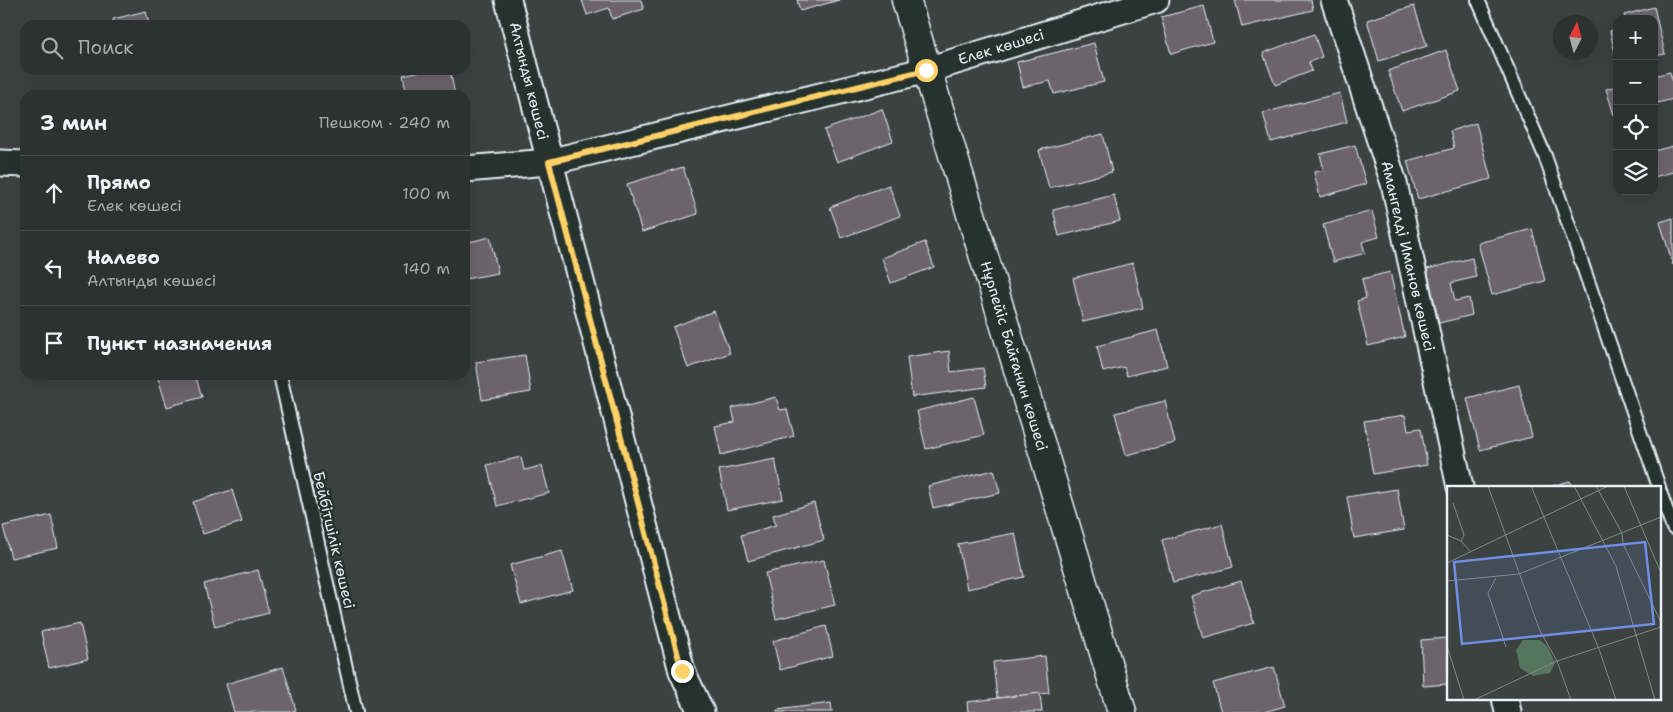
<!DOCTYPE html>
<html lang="ru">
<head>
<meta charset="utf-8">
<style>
  body { margin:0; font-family:"Shantell Sans",sans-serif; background:#343a38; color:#f1f3f6 }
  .controls { position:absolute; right:15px; top:15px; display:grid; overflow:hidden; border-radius:10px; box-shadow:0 5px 20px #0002 }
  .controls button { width:45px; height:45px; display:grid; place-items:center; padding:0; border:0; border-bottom:1px solid #484d4c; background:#2c3230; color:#f1f3f6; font:25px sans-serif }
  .compass { position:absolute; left:1553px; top:15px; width:45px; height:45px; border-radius:50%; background:#2c3230; box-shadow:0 5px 20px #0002; rotate:6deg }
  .stop { position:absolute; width:15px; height:15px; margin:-11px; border:4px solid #ffd166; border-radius:50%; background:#fff }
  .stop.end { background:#ffd166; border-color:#fff; box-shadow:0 1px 5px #0008 }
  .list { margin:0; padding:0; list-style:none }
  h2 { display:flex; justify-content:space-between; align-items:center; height:65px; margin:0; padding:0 20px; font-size:21px }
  h2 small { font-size:16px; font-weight:400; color:#a6aaab }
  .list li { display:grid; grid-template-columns:32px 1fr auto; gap:15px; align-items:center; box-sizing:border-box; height:75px; padding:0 20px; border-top:1px solid #484d4c }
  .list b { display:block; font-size:19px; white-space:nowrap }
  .list p { margin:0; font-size:16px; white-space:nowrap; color:#a6aaab }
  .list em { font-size:16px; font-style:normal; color:#a6aaab }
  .icon { flex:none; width:28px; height:28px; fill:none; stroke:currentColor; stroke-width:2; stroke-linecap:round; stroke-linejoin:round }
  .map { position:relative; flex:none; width:1673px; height:712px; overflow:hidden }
  .search { position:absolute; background:#2c3230; box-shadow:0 5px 20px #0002; left:20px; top:20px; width:450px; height:55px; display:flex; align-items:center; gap:12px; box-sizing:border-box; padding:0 18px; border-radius:15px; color:#a6aaab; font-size:19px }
  .panel { position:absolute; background:#2c3230; box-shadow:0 5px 20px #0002; left:20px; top:90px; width:450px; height:290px; border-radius:15px }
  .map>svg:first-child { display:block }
  .building { fill:#6d646c; stroke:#e8f1f8 }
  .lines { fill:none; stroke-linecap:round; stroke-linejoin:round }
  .service-casing { stroke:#e8f1f8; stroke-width:16 }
  .minor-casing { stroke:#e8f1f8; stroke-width:29 }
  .tertiary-casing { stroke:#e8f1f8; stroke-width:31 }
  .service { stroke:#26332d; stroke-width:12 }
  .minor { stroke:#26332d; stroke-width:25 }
  .tertiary { stroke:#26332d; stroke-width:28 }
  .route { stroke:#ffd166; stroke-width:6 }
  .labels { text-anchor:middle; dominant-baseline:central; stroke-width:5; stroke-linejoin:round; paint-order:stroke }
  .street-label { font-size:15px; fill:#e8f1f8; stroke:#26332d }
  .inset-road { fill:none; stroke:#80888a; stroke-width:1 }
  .view { fill:#6e8fe5; fill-opacity:0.15; stroke:#6e8fe5; stroke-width:2.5 }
  .inset-edge { fill:none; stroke:#e8f1f8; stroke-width:2.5 }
</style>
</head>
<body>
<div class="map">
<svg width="1673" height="712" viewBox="0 0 1673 712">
  <rect width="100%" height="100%" fill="#3b4240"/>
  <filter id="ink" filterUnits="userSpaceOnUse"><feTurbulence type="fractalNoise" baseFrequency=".02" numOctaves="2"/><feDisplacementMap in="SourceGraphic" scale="10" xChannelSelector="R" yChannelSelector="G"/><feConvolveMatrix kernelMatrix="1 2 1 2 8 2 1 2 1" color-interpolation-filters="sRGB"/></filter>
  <g filter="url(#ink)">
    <g class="building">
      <path d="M582,0H641L644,9L612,19L609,8L587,15Z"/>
      <path d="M797,0H839L800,11Z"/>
      <path d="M1235,0H1311L1313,10L1242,27Z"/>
      <path d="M1204,6L1213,42L1171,54L1161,17Z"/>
      <path d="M1414,6L1427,46L1379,61L1367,20Z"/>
      <path d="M1654,7L1665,54L1654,56V19H1625L1624,15Z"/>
      <path d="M146,11L149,25H114L113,19Z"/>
      <path d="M1617,29V61L1610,31Z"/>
      <path d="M1314,34L1322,57L1309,62L1312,71L1275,85L1263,53Z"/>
      <path d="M1094,43L1104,82L1054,94L1050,81L1023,87L1017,62Z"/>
      <path d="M1446,50L1460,91L1402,111L1388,71Z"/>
      <path d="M426,70H450L455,95H407L403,75Z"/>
      <path d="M1670,72L1673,83V99L1654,104V76Z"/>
      <path d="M1617,86V115H1614L1606,89Z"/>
      <path d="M1340,93L1347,122L1271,142L1263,113Z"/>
      <path d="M882,109L893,141L837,162L824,130Z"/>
      <path d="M1476,123L1491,179L1418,199L1407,161L1454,148L1450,131Z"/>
      <path d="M1103,134L1112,172L1049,188L1039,150Z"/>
      <path d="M1355,145L1366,184L1320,197L1314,172L1324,170L1320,154Z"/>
      <path d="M1673,146V172L1654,177V151Z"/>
      <path d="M683,167L698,214L642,232L627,184Z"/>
      <path d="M889,185L900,216L841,238L830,207Z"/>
      <path d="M1114,195L1120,221L1059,236L1053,210Z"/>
      <path d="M1372,211L1379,237L1362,242L1365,253L1333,262L1323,225Z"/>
      <path d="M1673,218V265L1660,222Z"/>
      <path d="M1532,229L1545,281L1492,295L1478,243Z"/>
      <path d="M490,237L498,273L465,279V243Z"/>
      <path d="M925,242L934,267L891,283L882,258Z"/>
      <path d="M1472,258L1476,277L1451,283L1455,301L1469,298L1472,315L1439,323L1427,269Z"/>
      <path d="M1133,263L1143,308L1083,322L1073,278Z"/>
      <path d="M1390,272L1405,337L1368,346L1357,301L1366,298L1362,279Z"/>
      <path d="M714,311L730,353L688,368L673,327Z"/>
      <path d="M1158,330L1167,366L1127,376L1124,367L1103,372L1097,346Z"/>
      <path d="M949,351L951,372L983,368L986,387L912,397L907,357Z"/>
      <path d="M525,355L531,392L482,400L476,362Z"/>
      <path d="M157,375H195L202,397L167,407Z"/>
      <path d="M1519,385L1532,437L1480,450L1467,398Z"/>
      <path d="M776,397L780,410L787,409L794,436L721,455L715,426L735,422L732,408Z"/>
      <path d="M974,397L984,435L926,449L917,411Z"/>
      <path d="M1165,401L1175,443L1126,455L1115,413Z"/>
      <path d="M1405,415L1408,430L1421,428L1427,465L1373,474L1364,421Z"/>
      <path d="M521,457L524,470L542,466L549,493L497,506L487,465Z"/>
      <path d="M775,459L783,499L727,510L719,470Z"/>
      <path d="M994,470L1000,493L933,508L928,486Z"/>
      <path d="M1570,481L1572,487H1548Z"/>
      <path d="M1397,489L1404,530L1354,538L1347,497Z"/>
      <path d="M232,490L242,522L203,534L193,502Z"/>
      <path d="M814,503L824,540L748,561L741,535L776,525L773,515Z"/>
      <path d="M51,515L58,548L11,558L3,526Z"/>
      <path d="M1222,524L1233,567L1173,583L1162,540Z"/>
      <path d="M1015,533L1024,577L967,589L958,544Z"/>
      <path d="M562,551L573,590L521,604L510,565Z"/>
      <path d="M824,560L835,605L776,619L765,573Z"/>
      <path d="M258,570L269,613L215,627L204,584Z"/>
      <path d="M1241,581L1254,623L1203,638L1191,596Z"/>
      <path d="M80,623L88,659L49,668L41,632Z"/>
      <path d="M826,626L833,656L780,670L773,641Z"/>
      <path d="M1448,638V684L1423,686L1421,640Z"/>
      <path d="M1045,656L1049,693L997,698L993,662Z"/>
      <path d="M283,667L296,710L290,712H234L226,684Z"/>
      <path d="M1274,667L1285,706L1264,712H1221L1213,683Z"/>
      <path d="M1040,693L1042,712H968L967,702Z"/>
      <path d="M831,703L832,712H777V710Z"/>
    </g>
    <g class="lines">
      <g class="service-casing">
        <g id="service">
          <path d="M1478,0L1545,156L1659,487"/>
          <path d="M280,375L356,712"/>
          <path d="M1659,489L1673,528"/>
        </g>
      </g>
      <g class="minor-casing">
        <g id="minor">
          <path d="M508,0L682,671L701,712"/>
          <path d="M1334,0L1394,183L1460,487"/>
          <path d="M0,163L25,164"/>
          <path d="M465,169L549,162L927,70L1156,0"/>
          <path d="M1505,698L1508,712"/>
        </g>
      </g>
      <g class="tertiary-casing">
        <path id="tertiary" d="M906,0L1122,712"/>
      </g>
      <use href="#service" class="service"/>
      <use href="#minor" class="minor"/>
      <use href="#tertiary" class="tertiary"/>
    </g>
  </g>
  <g class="lines" filter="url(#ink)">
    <path class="route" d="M682,671L549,162L926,70"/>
  </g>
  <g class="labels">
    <g class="street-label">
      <text transform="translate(1001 47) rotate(-17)">Елек көшесі</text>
      <text transform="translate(529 81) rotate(76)">Алтынды көшесі</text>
      <text transform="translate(1408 256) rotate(77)">Амангелді Иманов көшесі</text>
      <text transform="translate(1014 356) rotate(73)">Нұрпейіс Байғанин көшесі</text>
      <text transform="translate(334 540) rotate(77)">Бейбітшілік көшесі</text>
    </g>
  </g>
  <g transform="translate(1447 486)">
    <rect width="214" height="214" fill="#3b4240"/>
    <path d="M76,154H93L101,161L108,177L103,187L86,190L73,182L69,164Z" fill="#56755d"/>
    <path class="inset-road" d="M41,0L93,145L110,175L124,214M84,0L152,163L169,214M127,0L169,80L208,214M149,0L175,47L176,58L214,136M177,0L214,87M6,17L17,49L14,55M0,49L14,55L23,65M0,77L161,0M49,92L41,107L59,161M0,95L72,88L214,31M0,160L17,214M27,214L110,175L214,141"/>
    <path class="view" d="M198,56L207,138L15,158L7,76Z"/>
    <rect width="214" height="214" class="inset-edge"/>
  </g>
</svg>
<div class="controls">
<button>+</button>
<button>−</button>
<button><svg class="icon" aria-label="locate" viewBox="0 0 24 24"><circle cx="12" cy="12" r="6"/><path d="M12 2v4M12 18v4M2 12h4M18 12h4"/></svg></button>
<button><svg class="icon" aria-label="layers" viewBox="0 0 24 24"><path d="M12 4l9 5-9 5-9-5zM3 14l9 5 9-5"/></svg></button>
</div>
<svg class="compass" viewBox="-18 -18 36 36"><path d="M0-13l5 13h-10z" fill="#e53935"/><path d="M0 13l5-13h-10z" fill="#a6aaab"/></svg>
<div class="stop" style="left:926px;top:70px"></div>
<div class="stop end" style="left:682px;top:671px"></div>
<div class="search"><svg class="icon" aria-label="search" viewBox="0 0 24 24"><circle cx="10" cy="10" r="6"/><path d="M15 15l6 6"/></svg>Поиск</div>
<section class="panel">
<h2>3 мин<small>Пешком · 240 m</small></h2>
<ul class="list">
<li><svg class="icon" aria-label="ahead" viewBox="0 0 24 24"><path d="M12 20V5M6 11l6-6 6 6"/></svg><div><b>Прямо</b><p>Елек көшесі</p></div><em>100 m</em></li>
<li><svg class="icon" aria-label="left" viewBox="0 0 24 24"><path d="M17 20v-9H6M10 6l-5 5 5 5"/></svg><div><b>Налево</b><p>Алтынды көшесі</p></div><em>140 m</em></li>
<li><svg class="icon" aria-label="arrive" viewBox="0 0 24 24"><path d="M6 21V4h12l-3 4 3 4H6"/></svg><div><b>Пункт назначения</b></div></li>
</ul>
</section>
</div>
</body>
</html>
